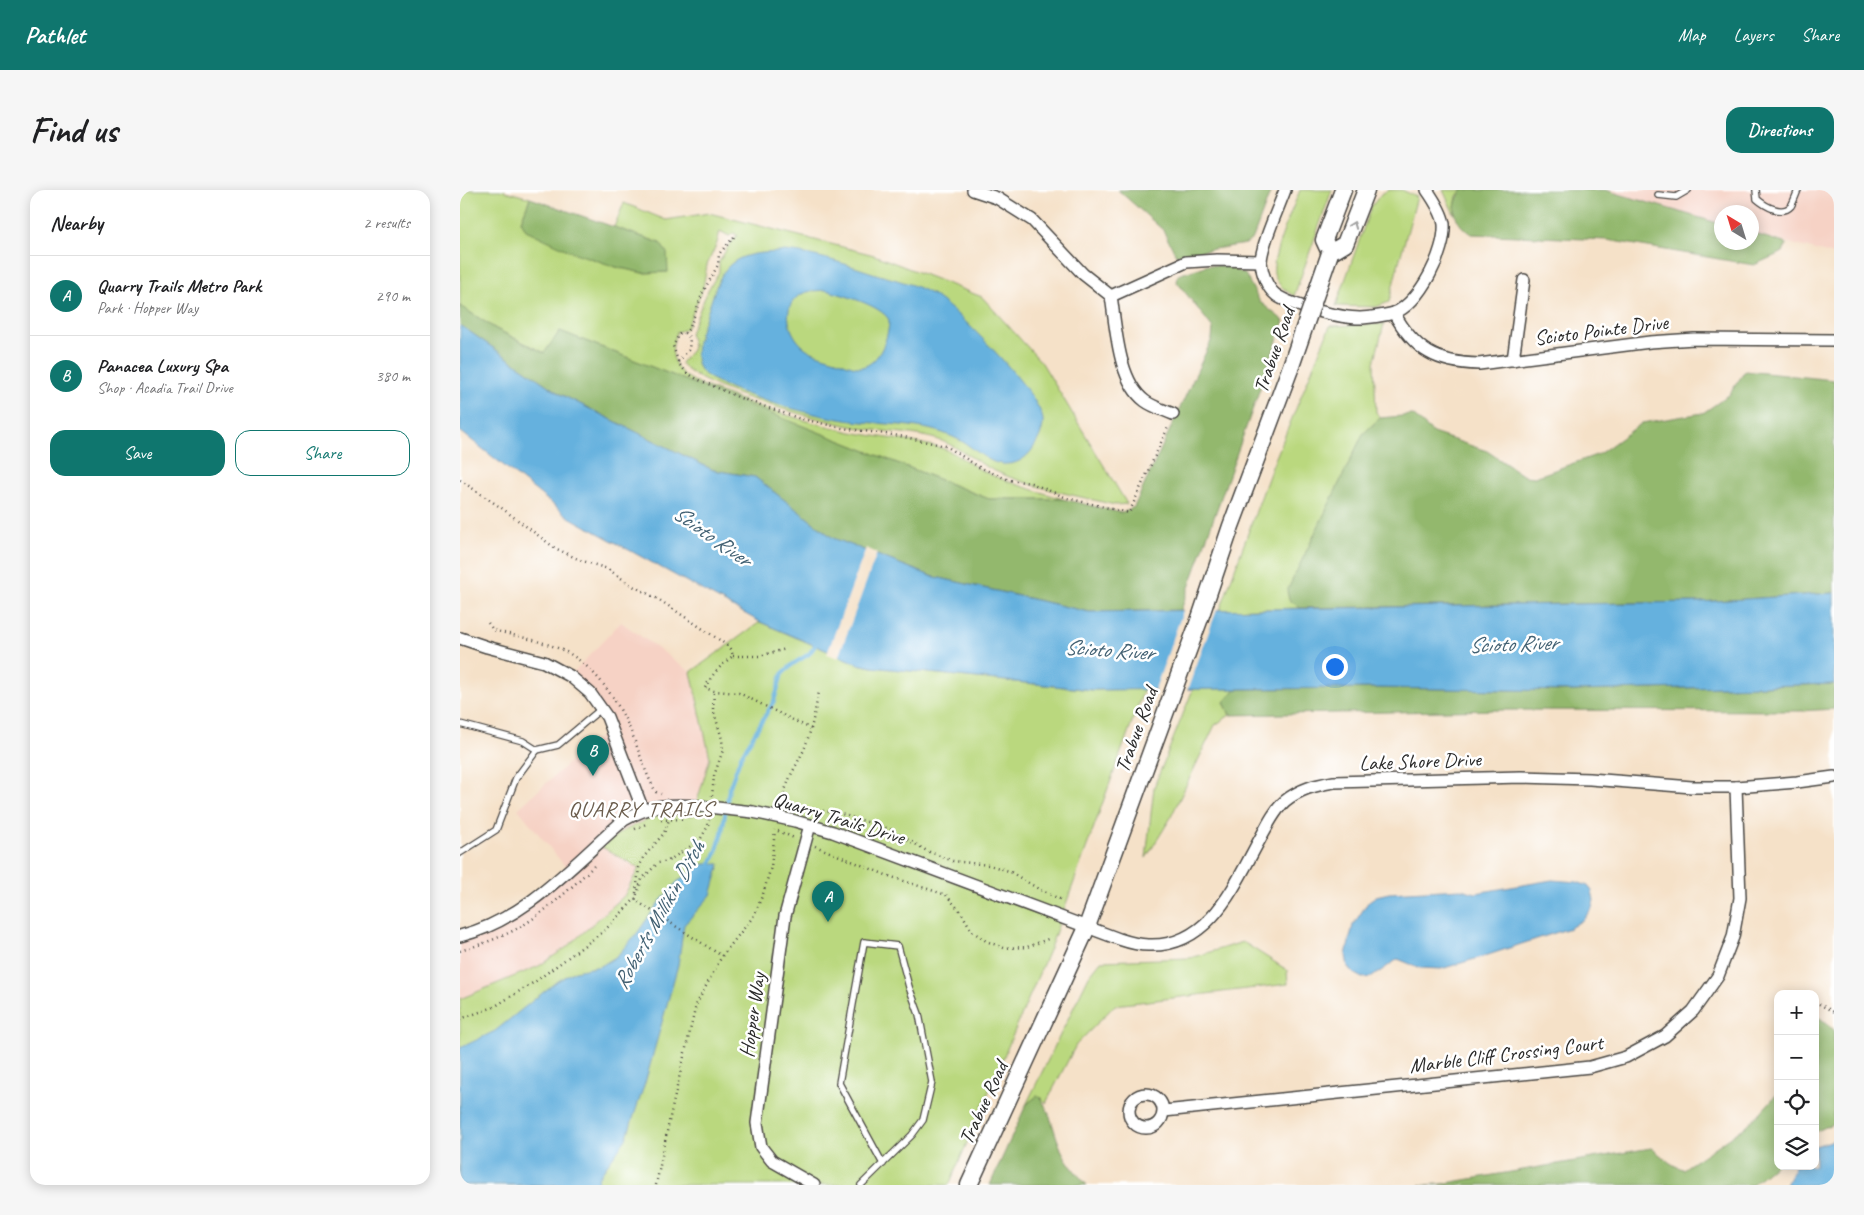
<!DOCTYPE html>
<html lang="en">
<head>
<meta charset="utf-8">
<style>
  body { margin:0; font-family:Caveat,sans-serif; background:#f6f6f6; color:#202124 }
  .controls { position:absolute; right:15px; bottom:15px; display:grid; overflow:hidden; border-radius:10px; box-shadow:0 2px 12px #0003 }
  .controls button { width:45px; height:45px; display:grid; place-items:center; padding:0; border:0; border-bottom:1px solid #e0e0e0; background:#fff; color:#202124; font:25px sans-serif }
  .compass { position:absolute; left:1254px; top:15px; width:45px; height:45px; border-radius:50%; background:#fff; box-shadow:0 2px 12px #0003; rotate:322deg }
  .you { position:absolute; left:874px; top:476px; width:18px; height:18px; margin:-12px; border:4px solid #fff; border-radius:50%; background:#1a73e8; box-shadow:0 0 0 8px #1a73e833 }
  .badge { display:grid; place-items:center; width:32px; height:32px; border-radius:50%; background:#0f766e; color:#fff; font-size:16px; font-weight:700 }
  .pin { position:absolute; translate:-50% -41px; filter:drop-shadow(0 1px 2px #0008) }
  .pin::after { content:''; position:absolute; top:26px; width:18px; height:15px; background:inherit; clip-path:polygon(0 0,100% 0,50% 100%) }
  .list { margin:0; padding:0; list-style:none }
  h2 { display:flex; justify-content:space-between; align-items:center; height:65px; margin:0; padding:0 20px; font-size:21px }
  h2 small { font-size:16px; font-weight:400; color:#757577 }
  .list li { display:grid; grid-template-columns:32px 1fr auto; gap:15px; align-items:center; box-sizing:border-box; height:80px; padding:0 20px; border-top:1px solid #e0e0e0 }
  .list b { display:block; font-size:19px; white-space:nowrap }
  .list p { margin:0; font-size:16px; white-space:nowrap; color:#757577 }
  .list em { font-size:16px; font-style:normal; color:#757577 }
  .actions { display:flex; gap:10px; padding:15px 20px }
  .actions a { flex:1; padding:11px 0; border:1px solid #0f766e; border-radius:15px; text-align:center; font-size:18px; color:#0f766e }
  .actions .main { background:#0f766e; color:#fff }
  .icon { flex:none; width:28px; height:28px; fill:none; stroke:currentColor; stroke-width:2; stroke-linecap:round; stroke-linejoin:round }
  .map { position:relative; flex:none; width:1374px; height:995px; overflow:hidden; border-radius:15px }
  header { display:flex; align-items:center; gap:30px; box-sizing:border-box; height:70px; padding:0 25px; background:#0f766e; color:#fff }
  header strong { font-size:24px }
  nav { display:flex; gap:28px; margin-inline-start:auto; font-size:18px }
  .intro { display:flex; align-items:center; justify-content:space-between; box-sizing:border-box; height:120px; padding:0 30px }
  h1 { margin:0; font-size:35px }
  .button { padding:12px 22px; border-radius:15px; background:#0f766e; color:#fff; font-size:18px; font-weight:700 }
  main { display:flex; gap:30px; padding:0 30px }
  aside { flex:1; background:#fff; border-radius:15px; box-shadow:0 2px 12px #0003 }
  .map>svg:first-child { display:block }
  .built { fill:#f6d2c5 }
  .green { fill:#bad87e; stroke:#728254 }
  .forest { fill:#93b86d; stroke:#5f724c }
  .water { fill:#65b1de; stroke:#486e84; fill-rule:evenodd }
  .pier { fill:#f5e1c8 }
  .lines { fill:none; stroke-linecap:round; stroke-linejoin:round }
  .stream { stroke:#65b1de; stroke-width:4 }
  .service-casing { stroke:#494643; stroke-width:8 }
  .minor-casing { stroke:#494643; stroke-width:14 }
  .secondary-casing { stroke:#494643; stroke-width:19 }
  .path { stroke:#494643; stroke-width:2.5; stroke-dasharray:1 4; stroke-linecap:butt }
  .service { stroke:#fff; stroke-width:5.5 }
  .minor { stroke:#fff; stroke-width:11 }
  .secondary { stroke:#fff; stroke-width:16 }
  .minor-bridge-casing { stroke:#494643; stroke-width:14; stroke-linecap:butt }
  .secondary-bridge-casing { stroke:#494643; stroke-width:19; stroke-linecap:butt }
  .minor-bridge { stroke:#fff; stroke-width:11 }
  .secondary-bridge { stroke:#fff; stroke-width:16 }
  .oneway { stroke:#a0a0a0 }
  .labels { text-anchor:middle; dominant-baseline:central; stroke-width:5; stroke-linejoin:round; paint-order:stroke }
  .street-label { font-size:21px; fill:#2b2b2b; stroke:#fff }
  .water-label { font-size:22px; font-style:italic; fill:#426173; stroke:#fff }
  .neighbourhood-label { font-size:22px; letter-spacing:1px; fill:#6b5d4d; stroke:#fff }
</style>
</head>
<body>
<header>
<strong>Pathlet</strong>
<nav><a>Map</a><a>Layers</a><a>Share</a></nav>
</header>
<div class="intro"><h1>Find us</h1><a class="button">Directions</a></div>
<main>
<aside>
<h2>Nearby<small>2 results</small></h2>
<ul class="list">
<li><span class="badge">A</span><div><b>Quarry Trails Metro Park</b><p>Park · Hopper Way</p></div><em>290 m</em></li>
<li><span class="badge">B</span><div><b>Panacea Luxury Spa</b><p>Shop · Acadia Trail Drive</p></div><em>380 m</em></li>
</ul>
<div class="actions"><a class="main">Save</a><a>Share</a></div>
</aside>
<div class="map">
<svg width="1374" height="995" viewBox="0 0 1374 995">
  <rect width="100%" height="100%" fill="#fff"/>
  <filter id="ink" filterUnits="userSpaceOnUse"><feTurbulence type="fractalNoise" baseFrequency=".02" numOctaves="2"/><feDisplacementMap in="SourceGraphic" scale="10" xChannelSelector="R" yChannelSelector="G"/><feConvolveMatrix kernelMatrix="1 2 1 2 8 2 1 2 1" color-interpolation-filters="sRGB"/></filter>
  <filter id="wash" filterUnits="userSpaceOnUse"><feTurbulence type="fractalNoise" baseFrequency=".0096" numOctaves="4" result="noise"/><feDisplacementMap in="SourceGraphic" scale="20" xChannelSelector="R" yChannelSelector="G"/><feGaussianBlur stdDeviation="1.12" result="paint"/><feColorMatrix in="noise" values="0 0 0 0 0 0 0 0 0 0 0 0 0 0 0 0 0 1.4 0 .05"/><feComposite in="paint" operator="in"/></filter>
  <g filter="url(#wash)">
    <rect width="100%" height="100%" fill="#f5e1c8"/>
    <g class="built">
      <path d="M1145,0H1374V65L1292,43V22H1262L1261,34Z"/>
      <path d="M161,432L231,482L250,568L233,625L194,626L159,643L142,657L179,678L164,706L107,757L79,776L0,809V746L31,735L108,680L58,619L127,556L152,539L110,486Z"/>
    </g>
    <g class="green">
      <path d="M0,0H41L70,8L61,31L156,77L183,83L208,82L200,53L154,37L164,13L206,30L249,23L414,65L522,107L582,173L667,314L655,315C615,305 572,298 535,281C512,270 494,252 468,247C446,242 423,242 400,238C366,232 238,200 221,173L232,160L233,156L230,143L248,100L259,82V72L268,57L277,45L274,43L269,46L260,41L257,53L247,75L243,98L226,139L217,142C210,156 211,173 223,184C234,193 251,198 264,203C305,220 348,232 391,242C421,248 451,250 481,258C498,263 511,276 527,283C551,294 578,301 603,309H529L100,141L85,163L36,139L0,116Z"/>
      <path d="M840,0H872L834,106C825,100 816,94 814,83C811,66 833,18 840,0Z"/>
      <path d="M929,0H942L957,7L937,79L929,112L916,117L876,116L911,17L921,4Z"/>
      <path d="M983,0H1002L997,6L994,24Z"/>
      <path d="M924,134L914,173L916,222L920,228L903,244L828,401L829,410L841,418L760,420L812,277L870,136Z"/>
      <path d="M300,432L398,474L411,477L633,500L684,499L590,758L489,995H0V809L79,776L107,757L164,706L179,678L142,657L159,643L194,626L233,625L250,568L231,482Z"/>
      <path d="M733,499H776L764,512L770,525L755,535L710,629L686,668L694,597Z"/>
      <path d="M783,752L827,780L828,794L655,815L616,855L586,913L578,905L566,915L629,786L641,771L730,768Z"/>
    </g>
    <g class="forest">
      <path d="M658,0H811L793,48L786,54L716,65L703,40Z"/>
      <path d="M1002,0H1145L1261,34L1262,52H1292V43L1327,54L1323,62L1294,75L1147,50L1011,44C994,33 990,18 1002,0Z"/>
      <path d="M70,8L200,53L207,63L208,82L183,83L156,77L112,62L66,40L61,31Z"/>
      <path d="M749,75L765,76L785,84L800,112L824,131L721,420L629,422L471,386L373,348L295,287L253,280L100,204L0,135V116L36,139L84,163L100,141L529,309H603L662,323L674,317L752,149L753,138L717,92L718,85Z"/>
      <path d="M1285,181L1374,190V403L1240,412L841,418L829,410L827,401L903,244L920,228L953,225L973,243L1027,261L1064,286L1075,287L1139,264L1182,233L1243,223L1269,205Z"/>
      <path d="M1374,494V519L1340,521L1041,520L770,525L764,512L776,499L916,498L1113,501Z"/>
      <path d="M1360,828L1374,840V933L1355,942V829Z"/>
      <path d="M1318,903V973L1291,995H959L981,994L1191,958C1203,966 1209,975 1223,979L1284,938L1301,922Z"/>
      <path d="M578,905C590,919 592,936 599,954C604,969 616,983 627,995H530L566,915Z"/>
    </g>
    <g class="water">
      <path d="M325,61C357,64 388,75 419,85C437,90 457,95 473,105C498,120 580,203 583,230C584,238 579,249 575,255C569,266 559,274 547,274C530,276 515,258 501,251C485,242 467,238 450,236C425,233 399,233 374,228C348,224 251,199 239,178C230,163 244,133 249,118C259,86 265,66 303,63C310,62 317,63 325,61ZM366,100C382,105 421,115 429,130C429,146 420,173 402,177C394,178 384,173 376,170C366,167 353,164 344,157C329,145 320,117 340,105C348,100 357,101 366,100Z"/>
      <path d="M0,135L100,204L253,280L295,287L373,348L471,386L629,422L1240,412L1374,403V494L1113,501L916,498L633,500L412,477L398,474L300,432L109,327L0,241Z"/>
      <path d="M244,674H260L251,705L224,735L218,775L185,893L166,949L139,986L137,995H0V858L35,841L96,792L115,781L141,776L157,766L178,742L197,715L217,692Z"/>
      <path d="M1092,690L1117,692L1128,696L1132,701L1134,710L1132,718L1124,729L1110,738L1025,766L981,779L960,778L938,769L912,787L902,788L893,783L888,777L886,765L893,735L909,711L916,706L929,703L1001,699L1016,703Z"/>
      <path d="M1374,950V995H1326L1335,976H1355V956Z"/>
    </g>
    <g class="pier">
      <path d="M406,358L417,363L378,468L367,464Z"/>
      <path d="M758,417L727,501L694,502L724,418Z"/>
    </g>
    <g class="lines">
      <path class="stream" d="M249,677L256,663L262,643L269,599L281,566L314,511L322,484L333,474L349,464L357,453"/>
    </g>
  </g>
  <g filter="url(#ink)">
    <g class="lines">
      <g class="service-casing">
        <g id="service">
          <path d="M1296,0L1297,9C1305,16 1322,26 1331,16C1334,11 1336,5 1338,0"/>
          <path d="M1198,5L1216,7L1228,0"/>
          <path d="M0,534L63,551L77,560L98,555L142,518"/>
          <path d="M0,663L36,640L56,588L77,560"/>
          <path d="M401,995L452,945L463,930L472,892L459,824L449,797L438,756L404,752L379,893L423,974"/>
        </g>
      </g>
      <g class="minor-casing">
        <g id="minor">
          <path d="M513,0L537,8L572,30L623,84L651,106L726,72L757,70L801,71"/>
          <path d="M825,0C819,17 801,55 801,72C802,84 807,98 816,105C831,116 882,128 900,128C908,128 927,125 934,123C960,113 986,61 984,34C982,22 974,10 967,0"/>
          <path d="M651,106C656,137 658,191 685,211C693,217 704,220 713,224"/>
          <path d="M934,123C955,161 977,173 1019,174L1190,152L1234,149L1374,150"/>
          <path d="M1053,170L1064,90"/>
          <path d="M0,448L27,457L84,472L110,486L130,503L147,527L183,620"/>
          <path d="M293,622L335,631L373,642L659,749C668,752 678,755 688,755C750,758 775,694 800,649C807,636 814,621 825,611C840,599 855,595 874,592L1061,587L1130,589L1232,597H1276L1337,592L1374,587"/>
          <path d="M350,635L325,726L297,933L301,957L312,971L354,995"/>
          <path d="M0,746C67,729 114,673 164,630C191,614 209,614 239,616"/>
          <circle cx="686" cy="921" r="17"/>
          <path d="M704,921L1130,877L1166,867L1205,846L1233,821L1258,786L1273,747L1280,708L1276,597"/>
        </g>
      </g>
      <g class="secondary-casing">
        <g id="secondary">
          <path d="M883,0L864,50L870,63L885,54L906,0"/>
          <path d="M509,995L625,742L740,428L771,336L830,179"/>
        </g>
      </g>
      <g class="path">
        <path d="M274,47L259,64L258,75L243,102L230,137L225,143H220L213,156L219,174L227,183L237,189L280,208L338,228L382,238L440,246L486,256L519,277L549,290L571,293L607,308L669,323L709,235"/>
        <path d="M218,172L229,160L230,148L225,143"/>
        <path d="M0,290L43,319L95,358L120,370L148,379L171,395L198,409L261,451L271,459L273,466C261,475 252,484 245,498L254,501L279,503L351,539L344,560L331,585L319,615"/>
        <path d="M28,433L33,440C58,447 87,451 110,464C135,479 154,506 166,531C178,554 183,580 196,602L201,604"/>
        <path d="M273,466H299L326,459"/>
        <path d="M351,539L359,502"/>
        <path d="M252,606L254,586L263,560L262,549L253,519L254,501H253"/>
        <path d="M333,617L378,623L430,639L467,661L493,671L529,675L549,681L582,701L602,710"/>
        <path d="M249,629L248,636L240,650L208,671L198,673L182,689L175,710L262,766"/>
        <path d="M201,630L225,629"/>
        <path d="M175,639L186,634"/>
        <path d="M318,641L334,648"/>
        <path d="M355,656L426,685L486,705L501,722L512,741L526,751L544,758L567,757L588,749"/>
        <path d="M176,703L179,678L183,668L204,643L209,630"/>
        <path d="M0,761C22,754 46,746 65,734C90,718 113,696 134,676"/>
        <path d="M1359,814L1374,822"/>
        <path d="M0,829L34,817L76,791L144,741L176,708"/>
        <path d="M196,995L210,927L236,815L262,766L293,727L303,704L311,677L315,640"/>
      </g>
      <use href="#service" class="service"/>
      <use href="#minor" class="minor"/>
      <use href="#secondary" class="secondary"/>
      <g class="minor-bridge-casing">
        <path id="minor-bridge" d="M239,616L293,622"/>
      </g>
      <g class="secondary-bridge-casing">
        <path id="secondary-bridge" d="M830,179L870,63"/>
      </g>
      <use href="#minor-bridge" class="minor-bridge"/>
      <use href="#secondary-bridge" class="secondary-bridge"/>
    </g>
    <defs><path id="oneway-chevron" d="M-2-3.5L2.5 0L-2 3.5" fill="none" stroke-width="1.6" stroke-linecap="round" stroke-linejoin="round" transform="scale(1.25)"/></defs>
    <use class="oneway" href="#oneway-chevron" transform="translate(893 35) rotate(-69)"/>
  </g>
  <g class="labels">
    <g class="street-label">
      <text transform="translate(1141 140) rotate(-7)">Scioto Pointe Drive</text>
      <text transform="translate(814 160) rotate(-71)">Trabue Road</text>
      <text transform="translate(676 540) rotate(-70)">Trabue Road</text>
      <text transform="translate(960 571) rotate(-2)">Lake Shore Drive</text>
      <text transform="translate(379 628) rotate(17)">Quarry Trails Drive</text>
      <text transform="translate(292 825) rotate(-82)">Hopper Way</text>
      <text transform="translate(1046 864) rotate(-7)">Marble Cliff Crossing Court</text>
      <text transform="translate(523 913) rotate(-65)">Trabue Road</text>
    </g>
    <g class="water-label">
      <text transform="translate(252 346) rotate(35)">Scioto River</text>
      <text transform="translate(1053 454) rotate(-2)">Scioto River</text>
      <text transform="translate(649 460) rotate(4)">Scioto River</text>
      <text transform="translate(199 725) rotate(-61)">Roberts Millikin Ditch</text>
    </g>
    <g class="neighbourhood-label">
      <text x="181" y="619">QUARRY TRAILS</text>
    </g>
  </g>
</svg>
<div class="controls">
<button>+</button>
<button>−</button>
<button><svg class="icon" aria-label="locate" viewBox="0 0 24 24"><circle cx="12" cy="12" r="6"/><path d="M12 2v4M12 18v4M2 12h4M18 12h4"/></svg></button>
<button><svg class="icon" aria-label="layers" viewBox="0 0 24 24"><path d="M12 4l9 5-9 5-9-5zM3 14l9 5 9-5"/></svg></button>
</div>
<svg class="compass" viewBox="-18 -18 36 36"><path d="M0-13l5 13h-10z" fill="#e53935"/><path d="M0 13l5-13h-10z" fill="#757577"/></svg>
<div class="you"></div>
<div class="pin badge" style="left:368px;top:732px">A</div>
<div class="pin badge" style="left:133px;top:586px">B</div>
</div>
</main>
</body>
</html>
